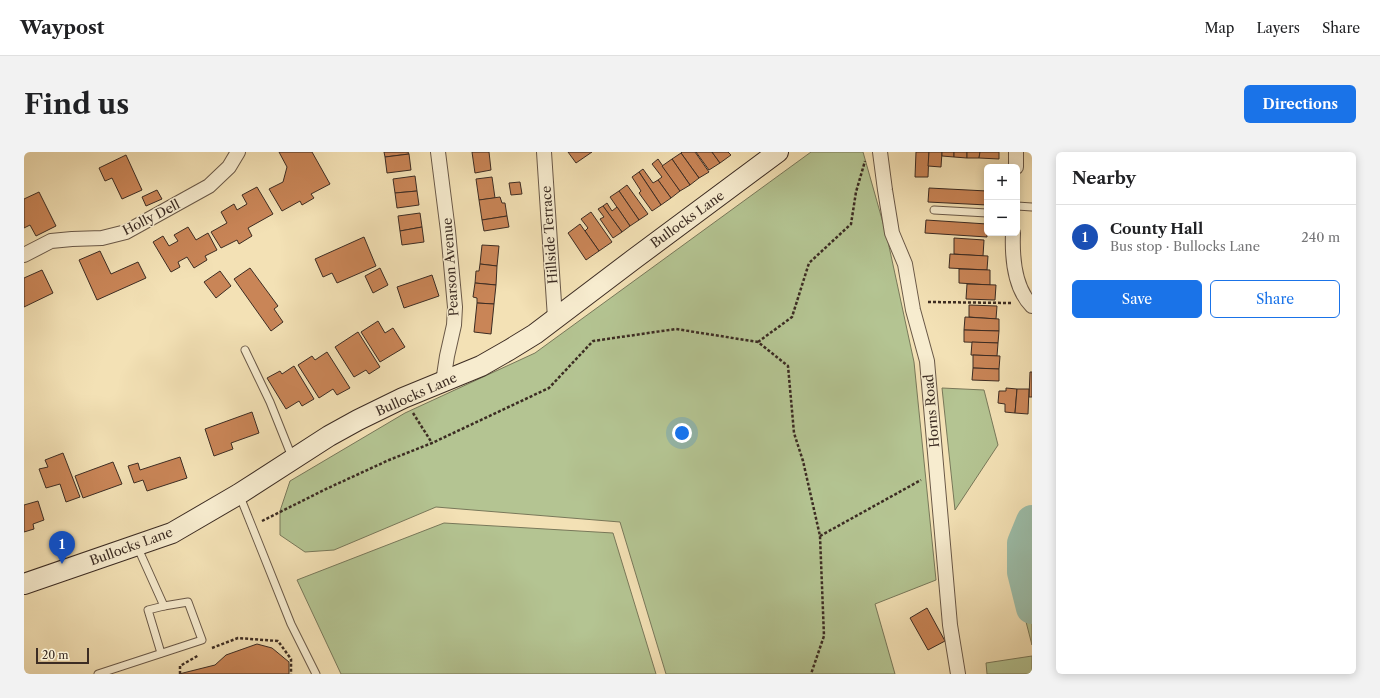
<!DOCTYPE html>
<html lang="en">
<head>
<meta charset="utf-8">
<style>
  body { margin:0; font-family:"Libre Caslon Text",serif; background:#f2f2f2; color:#202124 }
  .controls { position:absolute; right:12px; top:12px; display:grid; overflow:hidden; border-radius:6px; box-shadow:0 2px 10px #0003 }
  .controls button { width:36px; height:36px; display:grid; place-items:center; padding:0; border:0; border-bottom:1px solid #e0e0e0; background:#fff; color:#202124; font:20px sans-serif }
  .scale { position:absolute; left:12px; bottom:10px; width:53px; box-sizing:border-box; padding-left:4px; border:2px solid #3c2c23; border-top:0; font-size:11px; line-height:14px; white-space:nowrap; color:#3c2c23; -webkit-text-stroke:3px #f7eccf; paint-order:stroke }
  .you { position:absolute; left:658px; top:281px; width:14px; height:14px; margin:-10px; border:3px solid #fff; border-radius:50%; background:#1a73e8; box-shadow:0 0 0 6px #1a73e833 }
  .badge { display:grid; place-items:center; width:26px; height:26px; border-radius:50%; background:#1a73e8; color:#fff; font-size:13px; font-weight:700 }
  .pin { position:absolute; translate:-50% -33px; filter:drop-shadow(0 1px 2px #0008) }
  .pin::after { content:''; position:absolute; top:21px; width:14px; height:12px; background:inherit; clip-path:polygon(0 0,100% 0,50% 100%) }
  .list { margin:0; padding:0; list-style:none }
  h2 { display:flex; justify-content:space-between; align-items:center; height:52px; margin:0; padding:0 16px; font-size:17px }
  h2 small { font-size:13px; font-weight:400; color:#757577 }
  .list li { display:grid; grid-template-columns:26px 1fr auto; gap:12px; align-items:center; box-sizing:border-box; height:64px; padding:0 16px; border-top:1px solid #e0e0e0 }
  .list b { display:block; font-size:15px; white-space:nowrap }
  .list p { margin:0; font-size:13px; white-space:nowrap; color:#757577 }
  .list em { font-size:13px; font-style:normal; color:#757577 }
  .actions { display:flex; gap:8px; padding:12px 16px }
  .actions a { flex:1; padding:9px 0; border:1px solid #1a73e8; border-radius:6px; text-align:center; font-size:14px; color:#1a73e8 }
  .actions .main { background:#1a73e8; color:#fff }
  .map { position:relative; flex:none; width:1008px; height:522px; overflow:hidden; border-radius:6px }
  header { display:flex; align-items:center; gap:24px; box-sizing:border-box; height:56px; padding:0 20px; background:#fff; border-bottom:1px solid #e0e0e0 }
  header strong { font-size:19px }
  nav { display:flex; gap:22px; margin-inline-start:auto; font-size:14px }
  .intro { display:flex; align-items:center; justify-content:space-between; box-sizing:border-box; height:96px; padding:0 24px }
  h1 { margin:0; font-size:28px }
  .button { padding:10px 18px; border-radius:6px; background:#1a73e8; color:#fff; font-size:14px; font-weight:700 }
  main { display:flex; gap:24px; padding:0 24px }
  aside { flex:1; background:#fff; border-radius:6px; box-shadow:0 2px 10px #0003 }
  .map>svg:first-child { display:block }
  .green { fill:#b4c492; stroke:#78785a }
  .lines { fill:none; stroke-linecap:round; stroke-linejoin:round }
  .river { stroke:#9cbeaa; stroke-width:32 }
  .building { fill:#c98557; stroke:#3c2c23 }
  .lane-casing { stroke:#6a5948; stroke-width:9 }
  .street-casing { stroke:#6a5948; stroke-width:16 }
  .secondary-casing { stroke:#3c2c23; stroke-width:22 }
  .path { stroke:#3c2c23; stroke-width:2.5; stroke-dasharray:3 2; stroke-linecap:butt }
  .lane { stroke:#f7eccf; stroke-width:7 }
  .street { stroke:#f7eccf; stroke-width:14 }
  .secondary { stroke:#f7eccf; stroke-width:20 }
  .labels { text-anchor:middle; dominant-baseline:central; stroke-width:3; stroke-linejoin:round; paint-order:stroke }
  .street-label { font-size:13px; fill:#3c2c23; stroke:#f7eccf }
</style>
</head>
<body>
<header>
<strong>Waypost</strong>
<nav><a>Map</a><a>Layers</a><a>Share</a></nav>
</header>
<div class="intro"><h1>Find us</h1><a class="button">Directions</a></div>
<main>
<div class="map">
<svg width="1008" height="522" viewBox="0 0 1008 522">
  <rect width="100%" height="100%" fill="#f3e1b5"/>
  <filter id="stains"><feTurbulence type="fractalNoise" baseFrequency=".005" numOctaves="4"/><feColorMatrix values="0 0 0 0 .2 0 0 0 0 .09 0 0 0 0 .02 0 0 0 .5 -.17"/></filter>
  <radialGradient id="worn" r=".72"><stop offset=".6" stop-color="#630" stop-opacity="0"/><stop offset="1" stop-color="#630" stop-opacity=".3"/></radialGradient>
  <g class="green">
    <path d="M787,0H839L863,85L890,210L912,428L851,452L871,522H642L596,370L412,355L310,398L281,400L256,383V359L266,329L381,261L511,201Z"/>
    <path d="M918,236L960,238L974,293L931,358Z"/>
    <path d="M420,371L589,381L632,522H317L273,428Z"/>
    <path d="M1008,390V493L992,431Z"/>
    <path d="M1008,504V522H963L962,511Z"/>
  </g>
  <g class="lines">
    <path class="river" d="M1008,369L999,391V420L1008,456"/>
  </g>
  <g class="building">
    <path d="M255,0H288L306,32L287,42L290,46L278,53L276,49L258,59L245,37L259,30L263,15Z"/>
    <path d="M360,0H384L385,2L361,5Z"/>
    <path d="M448,0H465L467,18L451,21Z"/>
    <path d="M544,0H568L552,11Z"/>
    <path d="M658,0H671L685,20L675,26L657,1Z"/>
    <path d="M672,0H688L696,11L685,18Z"/>
    <path d="M688,0H704L707,3L696,11Z"/>
    <path d="M892,0H905L904,25H891Z"/>
    <path d="M905,0H918L917,15L904,14Z"/>
    <path d="M918,0H930V5L918,4Z"/>
    <path d="M930,0H943V6L930,5Z"/>
    <path d="M943,0H956L955,6H943Z"/>
    <path d="M956,0H975V7L955,6Z"/>
    <path d="M657,1L675,26L666,33L648,7Z"/>
    <path d="M385,2L387,18L363,21L361,5Z"/>
    <path d="M102,3L118,38L98,47L88,26L81,29L75,16Z"/>
    <path d="M634,7L656,39L647,46L634,28L638,25L628,12Z"/>
    <path d="M648,7L666,33L656,39L638,14Z"/>
    <path d="M619,17L629,31L634,28L647,46L637,53L615,20Z"/>
    <path d="M615,20L637,53L628,59L615,41L617,39L608,25Z"/>
    <path d="M391,24L393,39L371,41L369,27Z"/>
    <path d="M468,25L471,46L455,48L452,27Z"/>
    <path d="M496,30L498,42L487,43L485,31Z"/>
    <path d="M603,33L624,62L615,68L595,39Z"/>
    <path d="M233,35L249,62L224,76L228,84L215,92L213,88L197,96L187,80L203,71L197,60L210,52L213,58L223,52L218,43Z"/>
    <path d="M905,36L963,39V53L904,50Z"/>
    <path d="M133,38L138,47L122,54L118,45Z"/>
    <path d="M393,39L395,53L373,56L371,41Z"/>
    <path d="M595,39L615,68L606,74L586,45Z"/>
    <path d="M15,40L32,74L12,84L6,73L0,76V47Z"/>
    <path d="M476,45L478,51H481L483,64L458,68L455,48Z"/>
    <path d="M583,51L588,59L593,55L606,74L598,80L579,54Z"/>
    <path d="M579,54L598,80L589,86L576,67L580,65L574,57Z"/>
    <path d="M567,60L588,90L575,99L561,79L564,76L557,67Z"/>
    <path d="M396,61L398,75L376,79L374,64Z"/>
    <path d="M483,64L485,75L460,79L458,68Z"/>
    <path d="M902,68L963,72V85L901,81Z"/>
    <path d="M556,72L575,99L562,108L544,81Z"/>
    <path d="M164,75L172,88L184,81L193,98L181,104L183,108L170,116L163,105L154,110L156,115L147,120L129,90L139,84L145,94L154,89L150,83Z"/>
    <path d="M398,75L400,90L378,93L376,79Z"/>
    <path d="M340,85L352,114L313,131L308,121L299,125L291,107Z"/>
    <path d="M930,86L960,88L959,104L930,102Z"/>
    <path d="M458,93L475,94L473,114L456,112Z"/>
    <path d="M76,99L87,122L114,110L122,126L73,148L55,108Z"/>
    <path d="M926,102L964,104L963,118L925,116Z"/>
    <path d="M456,112L473,114L472,133L451,131L452,119H455Z"/>
    <path d="M226,116L254,154L250,157L259,170L247,179L210,127Z"/>
    <path d="M356,116L364,133L349,141L341,124Z"/>
    <path d="M935,117L966,118V133L935,131Z"/>
    <path d="M18,118L29,141L0,155V126Z"/>
    <path d="M196,119L207,134L192,146L180,130Z"/>
    <path d="M408,123L415,144L380,156L373,135Z"/>
    <path d="M451,131L472,133L470,152L453,151V146L449,145Z"/>
    <path d="M943,132L972,133L971,148L942,147Z"/>
    <path d="M453,151L470,152L467,182L450,180Z"/>
    <path d="M945,153L973,154L972,167L945,165Z"/>
    <path d="M941,165L975,167V179L940,178Z"/>
    <path d="M354,169L361,181L369,176L381,195L356,210L337,180Z"/>
    <path d="M940,178L975,179L974,191L940,190Z"/>
    <path d="M334,180L356,215L345,222L342,218L330,225L311,195Z"/>
    <path d="M948,190L974,191L973,204L947,203Z"/>
    <path d="M303,200L326,236L313,243L309,237L295,246L274,213L288,204L291,208Z"/>
    <path d="M949,203L976,204L975,217L949,216Z"/>
    <path d="M270,214L290,247L278,254L275,249L262,257L243,226L256,219L258,222Z"/>
    <path d="M949,216L975,217V229L948,228Z"/>
    <path d="M1006,220H1008V245H1005Z"/>
    <path d="M982,236L993,237L991,261L981,260V252L974,251L975,239H982Z"/>
    <path d="M993,237H1005L1004,262L991,261Z"/>
    <path d="M228,260L235,281L207,291L209,297L190,304L181,277Z"/>
    <path d="M39,301L56,345L42,350L36,332L22,336L15,317L24,315L21,308Z"/>
    <path d="M156,305L163,326L123,339L119,328L110,331L104,314L114,311L116,318Z"/>
    <path d="M89,310L98,332L59,346L51,324Z"/>
    <path d="M14,349L20,368L9,372L10,377L0,380V353Z"/>
    <path d="M903,456L921,489L904,498L886,466Z"/>
    <path d="M233,492L248,496L265,510V522H155L191,513L202,503Z"/>
  </g>
  <g class="lines">
    <g class="lane-casing">
      <g id="lane">
        <path d="M993,54L1008,55"/>
        <path d="M910,58L963,61"/>
        <path d="M221,198L246,250L268,305"/>
        <path d="M215,342L267,472L292,522"/>
        <path d="M137,501L124,458L140,454"/>
        <path d="M74,522L178,488L164,450L140,454L113,394"/>
      </g>
    </g>
    <g class="street-casing">
      <g id="street">
        <path d="M414,0L424,79L431,155L430,173L423,204L419,230"/>
        <path d="M520,0L531,166"/>
        <path d="M856,0L861,38L868,81L881,112L889,158L903,209L926,473L934,522"/>
        <path d="M992,15V0"/>
        <path d="M989,81C988,105 990,136 1008,154"/>
        <path d="M0,103L27,89L48,87L78,86L102,80L185,34L205,15L214,0"/>
      </g>
    </g>
    <g class="secondary-casing">
      <path id="secondary" d="M0,432L148,381L215,342L305,284L334,268L379,246L457,214L485,198L511,182L610,107L754,0"/>
    </g>
    <g class="path">
      <path d="M904,150L987,151"/>
      <path d="M734,190L768,165L785,111L827,72L832,40L841,9"/>
      <path d="M389,261L408,291"/>
      <path d="M238,369L302,337L365,308L408,291L525,236L569,189L652,177L734,190L764,214L770,281L779,309L796,384L800,484L787,522"/>
      <path d="M796,384L897,328"/>
      <path d="M188,496L214,486L254,489L267,507V522"/>
      <path d="M156,522V514L175,503"/>
    </g>
    <use href="#lane" class="lane"/>
    <use href="#street" class="street"/>
    <use href="#secondary" class="secondary"/>
  </g>
  <g class="labels">
    <g class="street-label">
      <text transform="translate(127 65) rotate(-27)">Holly Dell</text>
      <text transform="translate(663 67) rotate(-36)">Bullocks Lane</text>
      <text transform="translate(525 83) rotate(-94)">Hillside Terrace</text>
      <text transform="translate(426 115) rotate(-94)">Pearson Avenue</text>
      <text transform="translate(392 242) rotate(-24)">Bullocks Lane</text>
      <text transform="translate(907 259) rotate(-95)">Horns Road</text>
      <text transform="translate(107 394) rotate(-20)">Bullocks Lane</text>
    </g>
  </g>
  <rect width="100%" height="100%" filter="url(#stains)"/>
  <rect width="100%" height="100%" fill="url(#worn)"/>
</svg>
<div class="controls">
<button>+</button>
<button>−</button>
</div>
<div class="scale">20 m</div>
<div class="you"></div>
<div class="pin badge" style="left:38px;top:412px;background:#1a4fb4">1</div>
</div>
<aside>
<h2>Nearby<small></small></h2>
<ul class="list">
<li><span class="badge" style="background:#1a4fb4">1</span><div><b>County Hall</b><p>Bus stop · Bullocks Lane</p></div><em>240 m</em></li>
</ul>
<div class="actions"><a class="main">Save</a><a>Share</a></div>
</aside>
</main>
</body>
</html>
